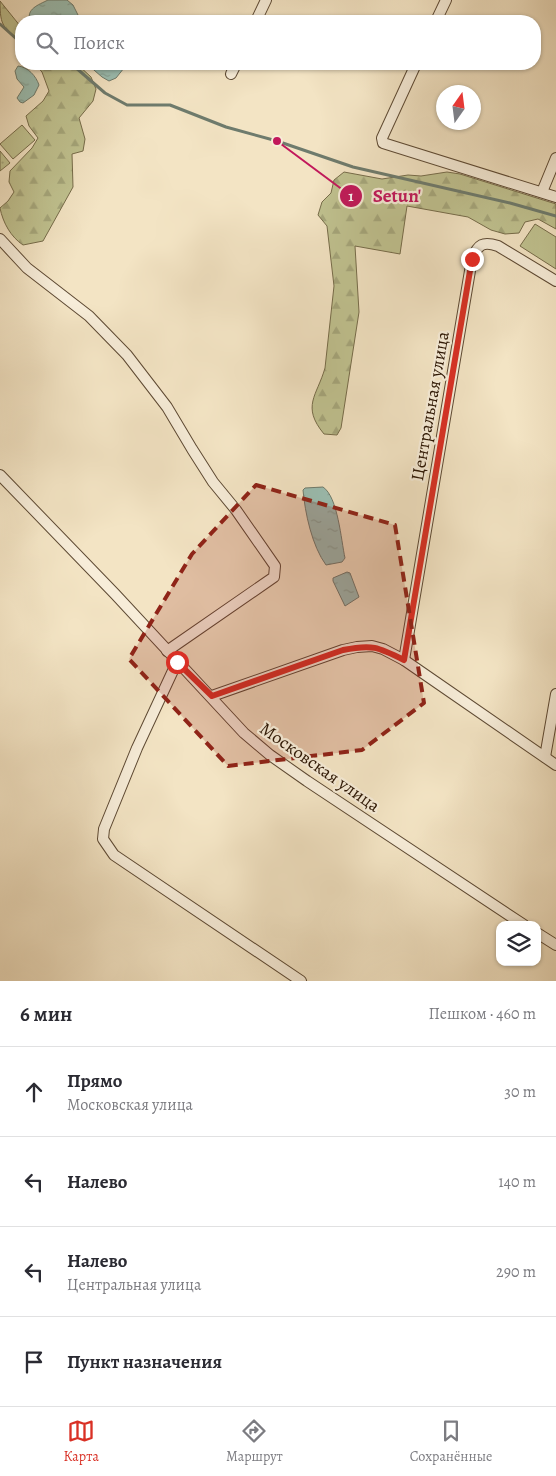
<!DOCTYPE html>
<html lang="ru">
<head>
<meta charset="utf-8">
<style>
  body { margin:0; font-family:Alegreya,serif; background:#f2f2f3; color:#2b2b33 }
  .controls { position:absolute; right:15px; bottom:15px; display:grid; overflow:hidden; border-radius:10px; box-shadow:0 1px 4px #0004 }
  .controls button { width:45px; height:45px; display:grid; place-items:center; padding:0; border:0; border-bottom:1px solid #e1e1e2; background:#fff; color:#2b2b33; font:25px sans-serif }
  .compass { position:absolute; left:436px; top:85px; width:45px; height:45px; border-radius:50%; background:#fff; box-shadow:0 1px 4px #0004; rotate:14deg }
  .stop { position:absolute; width:15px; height:15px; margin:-11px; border:4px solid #d93025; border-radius:50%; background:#fff }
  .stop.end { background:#d93025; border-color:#fff; box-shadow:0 1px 5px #0008 }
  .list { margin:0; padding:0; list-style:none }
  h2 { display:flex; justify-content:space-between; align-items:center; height:65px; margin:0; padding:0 20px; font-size:21px }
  h2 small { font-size:16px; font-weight:400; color:#7c7c81 }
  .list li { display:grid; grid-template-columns:32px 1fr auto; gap:15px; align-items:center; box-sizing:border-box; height:90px; padding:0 20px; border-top:1px solid #e1e1e2 }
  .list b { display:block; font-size:19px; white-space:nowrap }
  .list p { margin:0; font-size:16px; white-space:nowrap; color:#7c7c81 }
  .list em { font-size:16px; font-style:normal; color:#7c7c81 }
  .icon { flex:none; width:28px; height:28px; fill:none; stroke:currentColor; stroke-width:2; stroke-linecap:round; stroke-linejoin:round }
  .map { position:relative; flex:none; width:556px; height:981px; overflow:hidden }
  .search { position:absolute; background:#fff; box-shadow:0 1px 4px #0004; left:15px; right:15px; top:15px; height:55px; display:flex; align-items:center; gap:12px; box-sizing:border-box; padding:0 18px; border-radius:20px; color:#7c7c81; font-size:19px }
  .sheet { height:425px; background:#fff }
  nav { display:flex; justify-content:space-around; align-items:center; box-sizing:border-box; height:70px; border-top:1px solid #e1e1e2; background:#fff; font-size:14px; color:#7c7c81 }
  nav a { display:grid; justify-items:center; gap:2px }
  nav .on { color:#d93025 }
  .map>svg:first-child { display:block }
  .grass { fill:#c0c290; stroke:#766c4a }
  .forest { fill:url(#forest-firs); stroke:#766c4a }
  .park { fill:url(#park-dots); stroke:#766c4a }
  .water { fill:url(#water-ripples); stroke:#6e7b6d }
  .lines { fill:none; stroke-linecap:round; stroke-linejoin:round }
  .stream { stroke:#6e7b6d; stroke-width:3 }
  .minor-casing { stroke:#5d4933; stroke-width:12 }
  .minor { stroke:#f7edd9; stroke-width:10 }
  .route { stroke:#d93025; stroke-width:6 }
  .marked { fill:#8f2418; fill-opacity:0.2; stroke:#8f2418; stroke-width:4; stroke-dasharray:10 6; stroke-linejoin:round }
  .labels { text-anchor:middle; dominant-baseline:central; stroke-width:4.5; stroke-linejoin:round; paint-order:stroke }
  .street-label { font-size:18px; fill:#2b1503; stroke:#f7edd9 }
  .leader { fill:none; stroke:#c2185b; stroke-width:2 }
  .callout-dot { fill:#c2185b; stroke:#f7edd9; stroke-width:2 }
  .mark-label { font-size:15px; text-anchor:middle; font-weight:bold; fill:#fff }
  .callout-label { font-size:19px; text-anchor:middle; font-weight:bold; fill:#c2185b; stroke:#f7edd9; stroke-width:4.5; stroke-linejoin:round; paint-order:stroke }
</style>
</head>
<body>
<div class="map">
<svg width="556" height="981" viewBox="0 0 556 981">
  <defs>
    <pattern id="forest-firs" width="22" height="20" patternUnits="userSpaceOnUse" patternTransform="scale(1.25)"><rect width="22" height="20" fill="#c0c290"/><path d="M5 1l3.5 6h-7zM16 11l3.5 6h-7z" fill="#a5a67b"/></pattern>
    <pattern id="park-dots" width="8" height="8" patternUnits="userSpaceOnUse" patternTransform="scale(1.25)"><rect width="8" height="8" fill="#c0c290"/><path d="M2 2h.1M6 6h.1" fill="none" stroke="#a5a67b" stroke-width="1.8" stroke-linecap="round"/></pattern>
    <pattern id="water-ripples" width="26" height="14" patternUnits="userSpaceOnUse" patternTransform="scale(1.25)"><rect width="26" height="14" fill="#9bbfb3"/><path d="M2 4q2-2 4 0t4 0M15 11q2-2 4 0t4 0" fill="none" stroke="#86a398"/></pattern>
  </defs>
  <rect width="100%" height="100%" fill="#f3e4c4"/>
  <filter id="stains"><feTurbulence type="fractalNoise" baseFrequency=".004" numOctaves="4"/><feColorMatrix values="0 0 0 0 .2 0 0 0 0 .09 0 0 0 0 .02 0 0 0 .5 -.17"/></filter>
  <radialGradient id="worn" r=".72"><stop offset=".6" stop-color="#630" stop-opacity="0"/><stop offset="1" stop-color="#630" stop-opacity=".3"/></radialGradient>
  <g class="grass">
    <path d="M22,125L35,140L13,159L0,144Z"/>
    <path d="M535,224L556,237V269L520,246Z"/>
  </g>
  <g class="forest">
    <path d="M0,1L21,27V44C4,25 0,29 0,1Z"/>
    <path d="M35,64H77L91,77L96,89L93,101L79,118L85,139L83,151L72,154L73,187L43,241L23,245C11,237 3,223 0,208L8,201L14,192L9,182L10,171L32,148L38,138L29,126L26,116L43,101L49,91L42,72Z"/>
    <path d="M344,172L382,179L408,175L421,176L447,172L460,174L556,204V229L538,219L525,222L519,233L505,234L491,230L468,217L407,206L400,254L355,246L359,312L341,428L337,435L324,434C301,406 317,396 325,368L334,286L327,226L318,215L322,202L331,193L334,180Z"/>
  </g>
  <path class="park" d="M0,151L10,163L0,171Z"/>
  <g class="water">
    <path d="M48,0H67L73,5L81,21H30C26,9 38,5 48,0Z"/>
    <path d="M87,64H124V68L116,78L109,81L102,77Z"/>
    <path d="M18,66C28,67 36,76 39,85L34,95L23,103L20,102L17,98L24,87L17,79L15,71Z"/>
    <path d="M323,487C338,497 341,540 345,558L342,562L326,565C312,546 305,513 303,490L305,488Z"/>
    <path d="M347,572L350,573L359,597L345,606L333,581V578Z"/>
  </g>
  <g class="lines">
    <g class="stream">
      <path d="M0,24L21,43"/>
      <path d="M59,64L75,67L105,93L127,105H170L226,127L277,141L353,167L510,203L556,216"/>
    </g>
    <g class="minor-casing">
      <g id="minor">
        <path d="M256,21L266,0"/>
        <path d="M436,21L446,0"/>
        <path d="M416,64L382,138L383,143L556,197"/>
        <path d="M231,74L236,64"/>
        <path d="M542,192L556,158"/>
        <path d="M0,239L27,268L89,316L127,355L167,407L192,449L213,482L236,510L275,566L274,577L167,651"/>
        <path d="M0,475L115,594L244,733L270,755L307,781L524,925"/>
        <path d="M404,660L472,259C478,244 483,241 498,246L556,281"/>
        <path d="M177,662L137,748L104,829L103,839L114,855L301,981"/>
        <path d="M212,696L343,650L357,647L372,646L383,649L404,660L556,765"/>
        <path d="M545,757L556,694"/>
        <path d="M537,933L556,945"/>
      </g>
    </g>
    <use href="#minor" class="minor"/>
  </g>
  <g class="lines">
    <path class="route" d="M177,662L212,696L343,650C372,644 378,647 404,660L472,259"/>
  </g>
  <path class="marked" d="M256,485L395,525L424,703L362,750L228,766L129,659L192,554Z"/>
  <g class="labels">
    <g class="street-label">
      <text transform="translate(430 406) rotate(-80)">Центральная улица</text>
      <text transform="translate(320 767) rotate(35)">Московская улица</text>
    </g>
  </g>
  <path class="leader" d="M277 141L351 196"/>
  <g class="callout-dot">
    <circle cx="277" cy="141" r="5"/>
    <circle cx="351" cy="196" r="12"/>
  </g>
  <g class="mark-label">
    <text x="351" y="201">1</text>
  </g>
  <g class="callout-label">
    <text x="397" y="202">Setun'</text>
  </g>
  <rect width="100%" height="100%" filter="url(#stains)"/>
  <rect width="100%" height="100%" fill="url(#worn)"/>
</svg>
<div class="controls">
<button><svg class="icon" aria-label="layers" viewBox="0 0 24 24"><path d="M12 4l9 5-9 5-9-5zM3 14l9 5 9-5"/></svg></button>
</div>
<svg class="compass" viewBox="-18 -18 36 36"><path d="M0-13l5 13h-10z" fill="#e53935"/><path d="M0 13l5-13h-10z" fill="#7c7c81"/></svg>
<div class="stop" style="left:177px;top:662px"></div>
<div class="stop end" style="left:472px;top:259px"></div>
<div class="search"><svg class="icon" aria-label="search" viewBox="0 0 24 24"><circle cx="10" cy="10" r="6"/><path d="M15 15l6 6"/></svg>Поиск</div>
</div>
<section class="sheet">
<h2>6 мин<small>Пешком · 460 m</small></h2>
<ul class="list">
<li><svg class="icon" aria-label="ahead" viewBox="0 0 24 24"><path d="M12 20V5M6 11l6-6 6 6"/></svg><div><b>Прямо</b><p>Московская улица</p></div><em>30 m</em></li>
<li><svg class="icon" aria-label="left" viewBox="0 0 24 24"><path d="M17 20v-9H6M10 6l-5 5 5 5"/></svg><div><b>Налево</b></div><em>140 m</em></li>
<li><svg class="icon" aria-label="left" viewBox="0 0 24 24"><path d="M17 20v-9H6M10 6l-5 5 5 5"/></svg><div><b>Налево</b><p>Центральная улица</p></div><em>290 m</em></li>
<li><svg class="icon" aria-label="arrive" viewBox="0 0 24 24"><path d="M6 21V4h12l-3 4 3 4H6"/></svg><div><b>Пункт назначения</b></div></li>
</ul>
</section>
<nav>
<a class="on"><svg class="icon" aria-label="map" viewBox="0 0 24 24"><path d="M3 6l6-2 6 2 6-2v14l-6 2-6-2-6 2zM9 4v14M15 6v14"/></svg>Карта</a>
<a><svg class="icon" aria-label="directions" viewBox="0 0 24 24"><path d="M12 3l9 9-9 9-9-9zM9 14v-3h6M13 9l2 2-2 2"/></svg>Маршрут</a>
<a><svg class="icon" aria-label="saved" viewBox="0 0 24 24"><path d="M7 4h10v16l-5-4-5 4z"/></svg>Сохранённые</a>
</nav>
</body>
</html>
